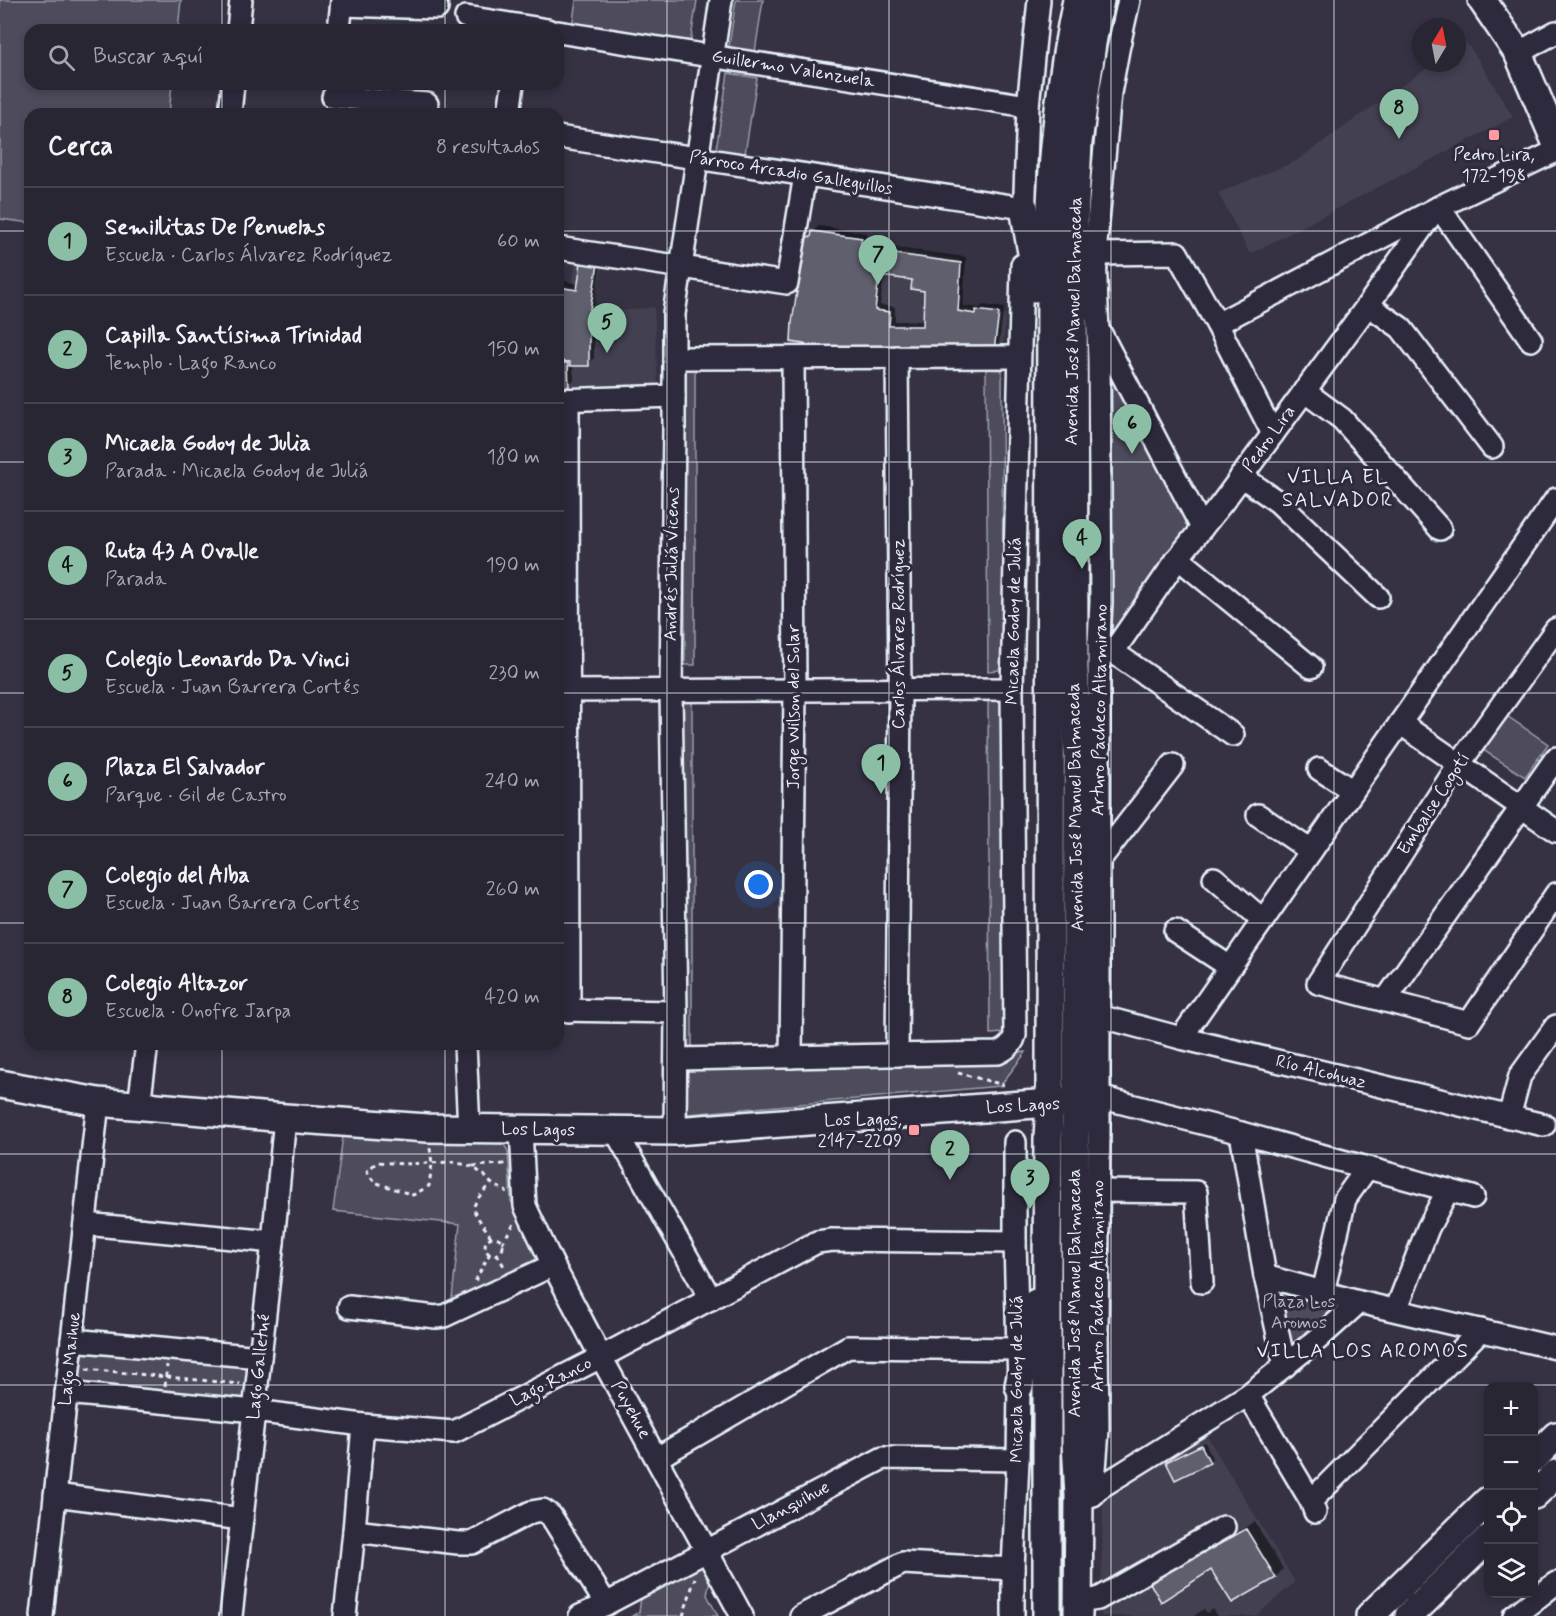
<!DOCTYPE html>
<html lang="es">
<head>
<meta charset="utf-8">
<style>
  body { margin:0; font-family:Mynerve,sans-serif; background:#302e3b; color:#f1f3f6 }
  .controls { position:absolute; right:18px; bottom:18px; display:grid; overflow:hidden; border-radius:12px; box-shadow:0 3px 9px #0003 }
  .controls button { width:54px; height:54px; display:grid; place-items:center; padding:0; border:0; border-bottom:2px solid #44434e; background:#282633; color:#f1f3f6; font:30px sans-serif }
  .compass { position:absolute; left:1412px; top:18px; width:54px; height:54px; border-radius:50%; background:#282633; box-shadow:0 3px 9px #0003; rotate:10deg }
  .you { position:absolute; left:759px; top:885px; width:21px; height:21px; margin:-15px; border:4px solid #fff; border-radius:50%; background:#1a73e8; box-shadow:0 0 0 9px #1a73e833 }
  .badge { display:grid; place-items:center; width:39px; height:39px; border-radius:50%; background:#8abfa5; color:#111; font-size:20px; font-weight:700 }
  .pin { position:absolute; translate:-50% -50px; filter:drop-shadow(0 2px 3px #0008) }
  .pin::after { content:''; position:absolute; top:32px; width:21px; height:18px; background:inherit; clip-path:polygon(0 0,100% 0,50% 100%) }
  .list { margin:0; padding:0; list-style:none }
  h2 { display:flex; justify-content:space-between; align-items:center; height:78px; margin:0; padding:0 24px; font-size:26px }
  h2 small { font-size:20px; font-weight:400; color:#a5a5ac }
  .list li { display:grid; grid-template-columns:39px 1fr auto; gap:18px; align-items:center; box-sizing:border-box; height:108px; padding:0 24px; border-top:2px solid #44434e }
  .list b { display:block; font-size:22px; white-space:nowrap }
  .list p { margin:0; font-size:20px; white-space:nowrap; color:#a5a5ac }
  .list em { font-size:20px; font-style:normal; color:#a5a5ac }
  .icon { flex:none; width:33px; height:33px; fill:none; stroke:currentColor; stroke-width:2; stroke-linecap:round; stroke-linejoin:round }
  .map { position:relative; flex:none; width:1556px; height:1616px; overflow:hidden }
  .search { position:absolute; background:#282633; box-shadow:0 3px 9px #0003; left:24px; top:24px; width:540px; height:66px; display:flex; align-items:center; gap:15px; box-sizing:border-box; padding:0 21px; border-radius:18px; color:#a5a5ac; font-size:22px }
  .panel { position:absolute; background:#282633; box-shadow:0 3px 9px #0003; left:24px; top:108px; width:540px; height:942px; border-radius:18px }
  .map>svg:first-child { display:block }
  .built { fill:#433f51 }
  .green { fill:#4d4b5c; stroke:#9a9eaa; stroke-width:1.5 }
  .shadow { fill:#0007; fill-rule:evenodd }
  .building { fill:#605e6e; stroke:#e8f1f8; stroke-width:1.5; fill-rule:evenodd }
  .lines { fill:none; stroke-linecap:round; stroke-linejoin:round }
  .minor-casing { stroke:#e8f1f8; stroke-width:26 }
  .major-casing { stroke:#e8f1f8; stroke-width:32 }
  .path { stroke:#e8f1f8; stroke-width:3; stroke-dasharray:4.5 4.5; stroke-linecap:butt }
  .minor { stroke:#2f2a3d; stroke-width:21 }
  .major { stroke:#2f2a3d; stroke-width:27 }
  .grid { fill:none; stroke:#e8f1f8; stroke-width:1.5; stroke-opacity:0.55 }
  .poi-dot { fill:#ff9aa2; stroke:#2f2a3d; stroke-width:2 }
  .labels { text-anchor:middle; dominant-baseline:central; stroke-width:6; stroke-linejoin:round; paint-order:stroke }
  .street-label { font-size:18px; fill:#e8f1f8; stroke:#2f2a3d }
  .poi-label { font-size:18px; fill:#e8f1f8; stroke:#2f2a3d }
  .park-label { font-size:18px; fill:#b2b7c1; stroke:#2f2a3d }
  .neighbourhood-label { font-size:20px; letter-spacing:1.5px; fill:#e8f1f8; stroke:#2f2a3d }
</style>
</head>
<body>
<div class="map">
<svg width="1556" height="1616" viewBox="0 0 1556 1616">
  <rect width="100%" height="100%" fill="#363244"/>
  <filter id="ink" filterUnits="userSpaceOnUse"><feTurbulence type="fractalNoise" baseFrequency=".0167" numOctaves="2"/><feDisplacementMap in="SourceGraphic" scale="12" xChannelSelector="R" yChannelSelector="G"/><feConvolveMatrix kernelMatrix="1 2 1 2 8 2 1 2 1" color-interpolation-filters="sRGB"/></filter>
  <g filter="url(#ink)">
    <g class="built">
      <path d="M1465,41L1478,59L1513,117L1250,254L1218,193L1296,161L1434,63H1457V46Z"/>
      <path d="M804,231L862,238V243L961,259L958,307L1006,314L1003,349L789,354L792,322Z"/>
      <path d="M577,254L605,257L592,314L654,307L658,390L558,393V283L572,285Z"/>
      <path d="M1204,1431L1295,1582L1256,1616H1101L1103,1501Z"/>
    </g>
    <g class="green">
      <path d="M0,0H181L178,30H30V84H172L169,114H30V223L0,219Z"/>
      <path d="M576,0H697L690,45L572,27Z"/>
      <path d="M736,0H763L754,58L728,53Z"/>
      <path d="M728,73L757,78L744,160L715,156Z"/>
      <rect x="685" y="365" width="10" height="300"/>
      <path d="M986,369L1002,370L1003,652L999,670L988,671Z"/>
      <path d="M1110,380H1114L1193,528L1114,632L1110,629Z"/>
      <path d="M988,696H1002L1003,1033L990,1034Z"/>
      <path d="M681,702H692V1046L682,1047Z"/>
      <path d="M1504,714L1548,744L1525,777L1480,748Z"/>
      <path d="M1026,1052L1000,1086L689,1114L686,1112L685,1066Z"/>
      <path d="M343,1136L495,1139L503,1143L508,1151L511,1201L543,1261L451,1307L460,1224L333,1211Z"/>
      <path d="M1277,1286L1341,1302L1286,1349Z"/>
      <path d="M84,1349L249,1367L245,1406L79,1387Z"/>
      <path d="M692,1565L702,1566L711,1576L707,1595L718,1616H632L639,1612L642,1591Z"/>
    </g>
    <g class="shadow">
      <path d="M819,226L867,233L865,244L966,257L963,306L980,308L983,305L1004,308L999,343L993,348L855,350L807,237ZM884,275L913,279L926,290L925,321H895V307L880,305Z"/>
      <path d="M603,253L594,308V358L588,364H573L574,380L568,385H558V280L579,284Z"/>
      <path d="M1205,1442L1212,1458L1209,1462H1168L1171,1458Z"/>
      <path d="M1255,1522L1283,1569L1276,1577L1232,1601L1212,1568L1152,1583L1160,1575L1209,1543L1212,1546Z"/>
      <path d="M1204,1609L1207,1613L1212,1609L1217,1616H1194Z"/>
    </g>
    <g class="building">
      <path d="M812,231L862,238L860,249L961,263L958,311L976,314V310L999,313L994,350L855,352L791,342L792,322L806,237H811ZM879,276L912,280L911,289L924,291L923,326H889L890,312L875,310Z"/>
      <path d="M582,255L599,258L589,315V366H570V362L558,361V287L577,290Z"/>
      <path d="M558,363H568L569,387H558Z"/>
      <path d="M1201,1445L1210,1463L1175,1480L1166,1462Z"/>
      <path d="M1246,1529L1276,1578L1232,1603L1211,1570L1161,1602L1150,1583L1162,1575L1159,1569L1200,1550L1204,1553Z"/>
    </g>
    <g class="lines">
      <g class="minor-casing">
        <g id="minor">
          <path d="M342,5L437,8"/>
          <path d="M466,17L548,30"/>
          <path d="M238,30L241,0"/>
          <path d="M339,30L342,0"/>
          <path d="M558,32L1028,106"/>
          <path d="M1518,53L1556,32"/>
          <path d="M333,97L427,104"/>
          <path d="M230,114L233,84"/>
          <path d="M509,114L513,84"/>
          <path d="M558,137L1024,208"/>
          <path d="M1439,207L1531,340"/>
          <path d="M1024,222L1028,106L1039,0"/>
          <path d="M558,248L787,283L805,175"/>
          <path d="M1095,254L1177,253L1217,324L1273,434"/>
          <path d="M1368,305L1401,328L1492,447"/>
          <path d="M1217,324L1439,207L1556,151"/>
          <path d="M1101,334L1202,528"/>
          <path d="M674,358L1019,357"/>
          <path d="M1304,391L1342,419L1440,529"/>
          <path d="M558,400L674,396"/>
          <path d="M568,400L569,1011"/>
          <path d="M1241,476L1278,502L1378,597"/>
          <path d="M1178,558L1311,667"/>
          <path d="M1556,629L1459,764L1318,983L1469,1023L1556,894"/>
          <path d="M1099,642L1113,652L1178,558L1222,503L1368,305L1434,211"/>
          <path d="M1113,652L1233,735"/>
          <path d="M558,691L1012,689"/>
          <path d="M1400,723L1556,831"/>
          <path d="M1319,769L1353,791"/>
          <path d="M1258,815L1311,851"/>
          <path d="M1098,862L1173,765"/>
          <path d="M1214,878L1263,920"/>
          <path d="M1175,931L1230,967"/>
          <path d="M1385,1001L1556,758"/>
          <path d="M558,1010L676,1012"/>
          <path d="M1099,1016L1181,1038L1544,1125"/>
          <path d="M1181,1038L1556,499"/>
          <path d="M465,1044L469,1129"/>
          <path d="M897,1055L900,689L897,357"/>
          <path d="M791,1057L795,689L793,358"/>
          <path d="M676,1059L998,1053C1007,1049 1013,1044 1015,1035L1012,689L1022,265"/>
          <path d="M1099,1097L1241,1133L1473,1197"/>
          <path d="M139,1105L147,1044"/>
          <path d="M1509,1117L1520,1076L1556,1026"/>
          <path d="M521,1130L525,1206L553,1265L601,1357L742,1616"/>
          <path d="M675,1131L676,1012L671,690L674,429V314L721,0"/>
          <path d="M616,1132L711,1299"/>
          <path d="M1241,1133L1265,1276L1285,1366"/>
          <path d="M1098,1191L1196,1192L1202,1282"/>
          <path d="M85,1224L273,1242"/>
          <path d="M1265,1276L1359,1302L1556,1348"/>
          <path d="M1323,1292L1345,1199L1367,1168"/>
          <path d="M349,1307L436,1317L444,1316L553,1265"/>
          <path d="M1396,1310L1428,1228L1448,1190"/>
          <path d="M72,1340L260,1357"/>
          <path d="M66,1393L255,1411L363,1425L454,1432L601,1357L817,1242L832,1240L1015,1242"/>
          <path d="M1248,1395L1311,1501L1315,1512"/>
          <path d="M657,1458L848,1347L1018,1349"/>
          <path d="M55,1495L242,1519"/>
          <path d="M1093,1495L1098,1430L1097,1331L1099,1126V642L1101,602L1099,360L1095,254L1110,93L1118,50L1129,0"/>
          <path d="M1093,1495L1099,1488L1248,1395L1318,1339L1359,1302"/>
          <path d="M1311,1501L1481,1330"/>
          <path d="M354,1531L458,1543H472L531,1512L543,1510L551,1516L606,1604"/>
          <path d="M1078,1602L1098,1599L1224,1527"/>
          <path d="M42,1616L98,1102"/>
          <path d="M231,1616L273,1242L285,1118"/>
          <path d="M345,1616L354,1531L363,1425"/>
          <path d="M580,1616L606,1604L883,1458L1018,1460"/>
          <path d="M801,1616L903,1563L1013,1569"/>
          <path d="M1013,1616V1569L1018,1460L1019,1386L1015,1242V1142"/>
          <path d="M1514,1616L1556,1583"/>
        </g>
      </g>
      <g class="major-casing">
        <g id="major">
          <path d="M1482,0L1518,53L1556,142"/>
          <path d="M1024,208L1033,258L1034,288"/>
          <path d="M1086,306L1095,254"/>
          <path d="M0,1084L98,1102L285,1118L427,1128L675,1131L1050,1103H1067"/>
          <path d="M1019,1386L1036,1303"/>
          <path d="M1534,1458L1556,1436"/>
          <path d="M1534,1495L1556,1474"/>
          <path d="M1047,1616V1268L1048,1138L1050,1103L1051,204C1054,135 1063,68 1077,0"/>
          <path d="M1078,1616L1079,1496L1076,1443L1075,1138L1077,1103L1078,755L1074,668L1073,242L1078,142L1092,43L1100,0"/>
          <path d="M1370,1616L1488,1501"/>
          <path d="M1409,1616L1488,1539"/>
        </g>
      </g>
      <g class="path">
        <path d="M958,1073L1004,1085"/>
        <path d="M430,1148L432,1164L429,1186L413,1195L374,1182L367,1171L377,1162L405,1164L453,1162L471,1166L484,1175L491,1183L507,1192"/>
        <path d="M473,1166L505,1164"/>
        <path d="M491,1237C472,1207 465,1212 491,1183"/>
        <circle cx="494" cy="1246" r="9"/>
        <path d="M502,1243L514,1224"/>
        <path d="M497,1254L505,1268"/>
        <path d="M475,1281L490,1253"/>
        <path d="M86,1369L240,1384"/>
        <path d="M165,1386L167,1365"/>
        <path d="M683,1616L695,1578"/>
      </g>
      <use href="#minor" class="minor"/>
      <use href="#major" class="major"/>
    </g>
  </g>
  <path class="grid" d="M222,0V30M445,0V30M667,0V1616M889,0V1616M1111,0V1616M1334,0V1616M222,84V114M445,84V114M0,231H30M558,231H1556M0,462H30M558,462H1556M0,693H30M558,693H1556M0,923H30M558,923H1556M222,1044V1616M445,1044V1616M0,1154H1556M0,1385H1556"/>
  <g class="poi-dot">
    <rect x="1488" y="129" width="12" height="12" rx="3"/>
    <rect x="908" y="1124" width="12" height="12" rx="3"/>
  </g>
  <g class="labels">
    <g class="street-label">
      <text transform="translate(793 69) rotate(9)">Guillermo Valenzuela</text>
      <text transform="translate(791 173) rotate(9)">Párroco Arcadio Galleguillos</text>
      <text transform="translate(1074 321) rotate(-89)">Avenida José Manuel Balmaceda</text>
      <text transform="translate(1269 439) rotate(-54)">Pedro Lira</text>
      <text transform="translate(672 564) rotate(-89)">Andrés Juliá Vicens</text>
      <text transform="translate(1014 621) rotate(-89)">Micaela Godoy de Juliá</text>
      <text transform="translate(899 634) rotate(-90)">Carlos Álvarez Rodríguez</text>
      <text transform="translate(794 707) rotate(-90)">Jorge Wilson del Solar</text>
      <text transform="translate(1100 710) rotate(-89)">Arturo Pacheco Altamirano</text>
      <text transform="translate(1434 804) rotate(-57)">Embalse Cogotí</text>
      <text transform="translate(1076 807) rotate(-91)">Avenida José Manuel Balmaceda</text>
      <text transform="translate(1321 1072) rotate(14)">Río Alcohuaz</text>
      <text transform="translate(1023 1106) rotate(-3)">Los Lagos</text>
      <text transform="translate(538 1130) rotate(1)">Los Lagos</text>
      <text transform="translate(1098 1286) rotate(-90)">Arturo Pacheco Altamirano</text>
      <text transform="translate(1075 1293) rotate(-90)">Avenida José Manuel Balmaceda</text>
      <text transform="translate(70 1359) rotate(-84)">Lago Maihue</text>
      <text transform="translate(259 1367) rotate(-84)">Lago Galletué</text>
      <text transform="translate(1017 1379) rotate(-90)">Micaela Godoy de Juliá</text>
      <text transform="translate(551 1382) rotate(-27)">Lago Ranco</text>
      <text transform="translate(631 1410) rotate(61)">Puyehue</text>
      <text transform="translate(791 1506) rotate(-28)">Llanquihue</text>
    </g>
    <g class="poi-label">
      <text x="1494" y="155">Pedro Lira,<tspan x="1494" dy="21">172-198</tspan></text>
      <text x="902" y="1120" text-anchor="end">Los Lagos,<tspan x="902" dy="21">2147-2209</tspan></text>
    </g>
    <g class="park-label">
      <text x="1299" y="1302">Plaza Los<tspan x="1299" dy="21">Aromos</tspan></text>
    </g>
    <g class="neighbourhood-label">
      <text x="1338" y="477">VILLA EL<tspan x="1338" dy="23">SALVADOR</tspan></text>
      <text x="1363" y="1351">VILLA LOS AROMOS</text>
    </g>
  </g>
</svg>
<div class="controls">
<button>+</button>
<button>−</button>
<button><svg class="icon" aria-label="locate" viewBox="0 0 24 24"><circle cx="12" cy="12" r="6"/><path d="M12 2v4M12 18v4M2 12h4M18 12h4"/></svg></button>
<button><svg class="icon" aria-label="layers" viewBox="0 0 24 24"><path d="M12 4l9 5-9 5-9-5zM3 14l9 5 9-5"/></svg></button>
</div>
<svg class="compass" viewBox="-18 -18 36 36"><path d="M0-13l5 13h-10z" fill="#e53935"/><path d="M0 13l5-13h-10z" fill="#a5a5ac"/></svg>
<div class="you"></div>
<div class="pin badge" style="left:881px;top:794px">1</div>
<div class="pin badge" style="left:950px;top:1180px">2</div>
<div class="pin badge" style="left:1030px;top:1209px">3</div>
<div class="pin badge" style="left:1082px;top:569px">4</div>
<div class="pin badge" style="left:607px;top:353px">5</div>
<div class="pin badge" style="left:1132px;top:454px">6</div>
<div class="pin badge" style="left:878px;top:285px">7</div>
<div class="pin badge" style="left:1399px;top:139px">8</div>
<div class="search"><svg class="icon" aria-label="search" viewBox="0 0 24 24"><circle cx="10" cy="10" r="6"/><path d="M15 15l6 6"/></svg>Buscar aquí</div>
<section class="panel">
<h2>Cerca<small>8 resultados</small></h2>
<ul class="list">
<li><span class="badge">1</span><div><b>Semillitas De Penuelas</b><p>Escuela · Carlos Álvarez Rodríguez</p></div><em>60 m</em></li>
<li><span class="badge">2</span><div><b>Capilla Santísima Trinidad</b><p>Templo · Lago Ranco</p></div><em>150 m</em></li>
<li><span class="badge">3</span><div><b>Micaela Godoy de Julia</b><p>Parada · Micaela Godoy de Juliá</p></div><em>180 m</em></li>
<li><span class="badge">4</span><div><b>Ruta 43 A Ovalle</b><p>Parada</p></div><em>190 m</em></li>
<li><span class="badge">5</span><div><b>Colegio Leonardo Da Vinci</b><p>Escuela · Juan Barrera Cortés</p></div><em>230 m</em></li>
<li><span class="badge">6</span><div><b>Plaza El Salvador</b><p>Parque · Gil de Castro</p></div><em>240 m</em></li>
<li><span class="badge">7</span><div><b>Colegio del Alba</b><p>Escuela · Juan Barrera Cortés</p></div><em>260 m</em></li>
<li><span class="badge">8</span><div><b>Colegio Altazor</b><p>Escuela · Onofre Jarpa</p></div><em>420 m</em></li>
</ul>
</section>
</div>
</body>
</html>
